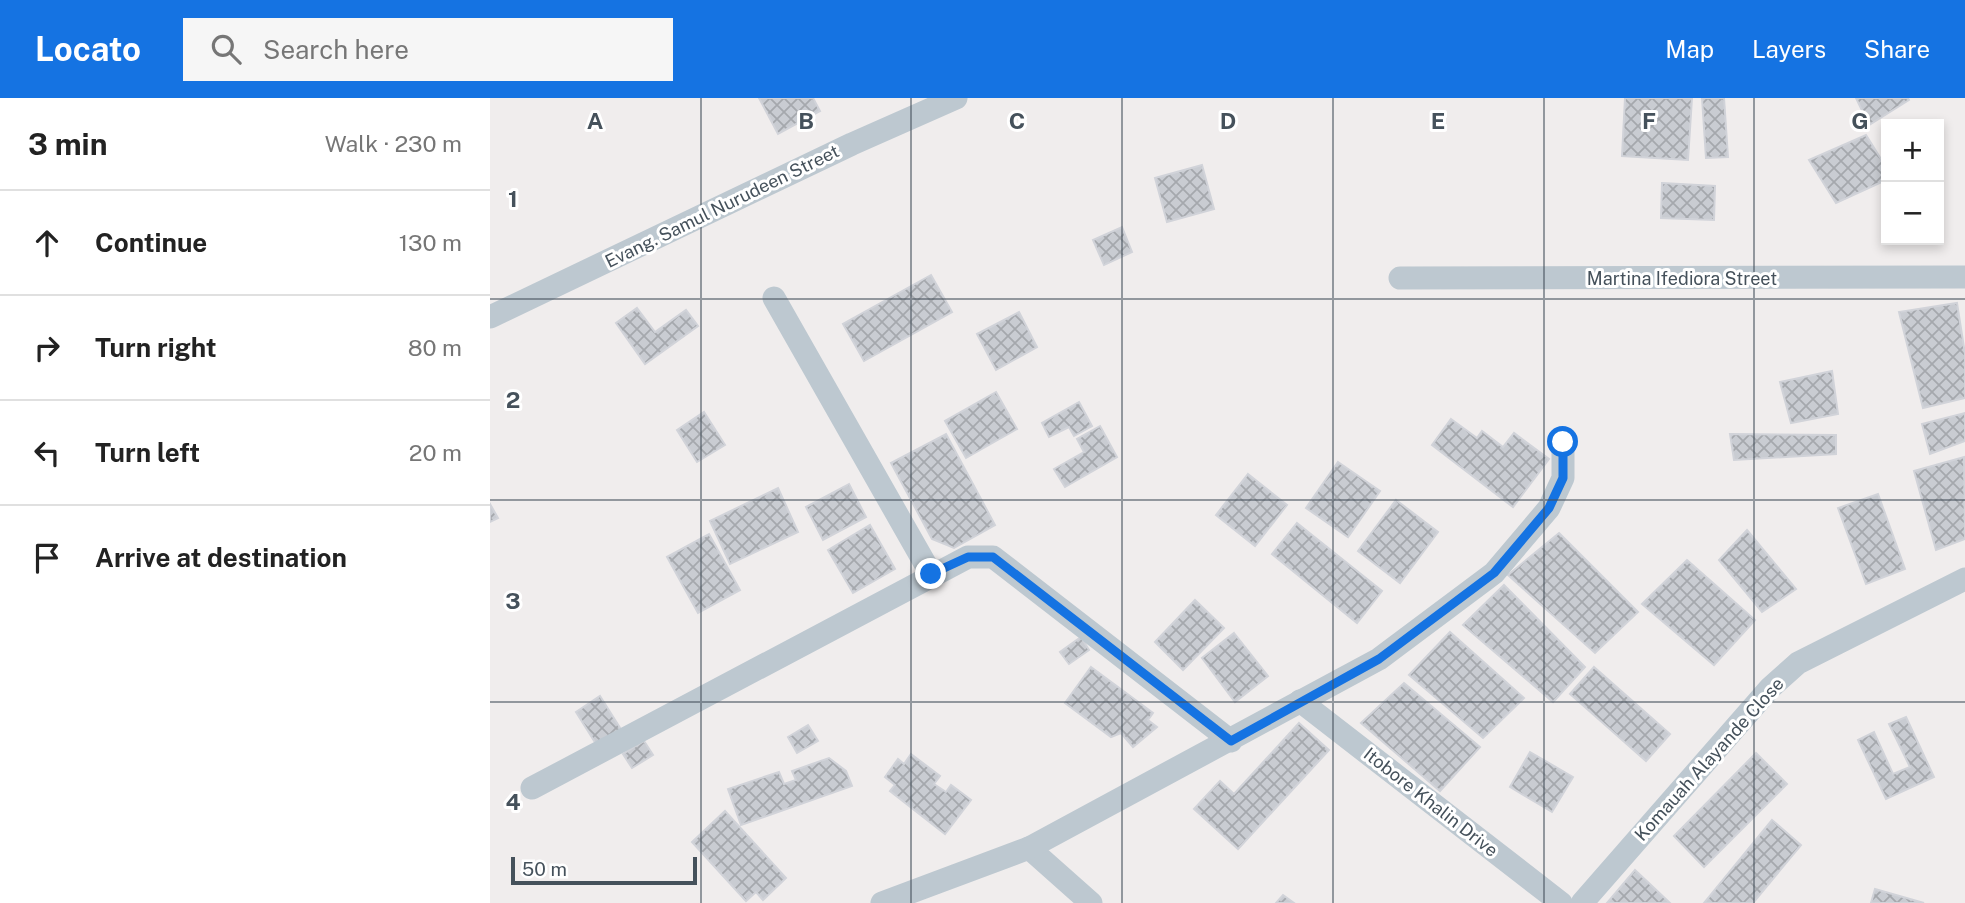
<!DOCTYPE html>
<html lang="en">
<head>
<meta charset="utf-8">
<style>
  body { margin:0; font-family:"Public Sans",sans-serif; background:#f6f6f6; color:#222 }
  .controls { position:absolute; right:21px; top:21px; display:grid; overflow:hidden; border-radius:0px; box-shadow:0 4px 10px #0003 }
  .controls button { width:63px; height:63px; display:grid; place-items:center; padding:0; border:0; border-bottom:2px solid #e0e0e0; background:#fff; color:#222; font:35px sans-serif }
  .scale { position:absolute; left:21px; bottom:18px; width:186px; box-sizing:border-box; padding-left:7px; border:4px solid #45515b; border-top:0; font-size:19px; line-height:24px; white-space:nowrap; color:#45515b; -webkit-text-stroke:5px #fff; paint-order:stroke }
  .stop { position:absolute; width:21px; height:21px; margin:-16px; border:5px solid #1573e2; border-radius:50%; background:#fff }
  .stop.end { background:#1573e2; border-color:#fff; box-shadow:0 2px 7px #0008 }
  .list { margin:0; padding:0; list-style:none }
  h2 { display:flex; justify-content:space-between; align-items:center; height:91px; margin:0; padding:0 28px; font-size:30px }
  h2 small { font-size:23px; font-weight:400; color:#767676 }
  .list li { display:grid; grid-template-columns:46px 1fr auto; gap:21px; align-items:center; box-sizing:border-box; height:105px; padding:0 28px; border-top:2px solid #e0e0e0 }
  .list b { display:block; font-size:26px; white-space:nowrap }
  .list em { font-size:23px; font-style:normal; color:#767676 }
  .icon { flex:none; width:38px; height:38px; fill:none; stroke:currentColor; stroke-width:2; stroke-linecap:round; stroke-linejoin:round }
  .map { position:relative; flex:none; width:1475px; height:805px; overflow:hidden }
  header { display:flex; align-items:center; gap:42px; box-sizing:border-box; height:98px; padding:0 35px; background:#1573e2; color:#fff }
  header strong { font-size:33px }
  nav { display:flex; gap:38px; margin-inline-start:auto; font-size:24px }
  .search { width:490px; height:63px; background:#f6f6f6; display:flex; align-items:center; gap:18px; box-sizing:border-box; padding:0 24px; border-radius:0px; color:#767676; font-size:26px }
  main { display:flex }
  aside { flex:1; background:#fff }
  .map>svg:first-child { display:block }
  .building { fill:url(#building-cross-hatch); stroke:#d1d3d9; stroke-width:2 }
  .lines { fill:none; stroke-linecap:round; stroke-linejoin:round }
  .street { stroke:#bdc8d0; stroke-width:23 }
  .route { stroke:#1573e2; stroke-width:9 }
  .grid { fill:none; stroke:#45515b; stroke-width:2; stroke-opacity:0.55 }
  .labels { text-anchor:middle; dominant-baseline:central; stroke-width:6; stroke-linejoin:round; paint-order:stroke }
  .street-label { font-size:18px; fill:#45515b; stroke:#fff }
  .grid-label { font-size:23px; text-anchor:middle; font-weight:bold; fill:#45515b; stroke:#fff; stroke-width:6; stroke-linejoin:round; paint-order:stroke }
</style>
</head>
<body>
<header>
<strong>Locato</strong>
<div class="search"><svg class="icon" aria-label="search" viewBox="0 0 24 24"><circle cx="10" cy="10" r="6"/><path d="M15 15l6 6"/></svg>Search here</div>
<nav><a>Map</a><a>Layers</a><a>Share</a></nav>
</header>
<main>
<aside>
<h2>3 min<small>Walk · 230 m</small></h2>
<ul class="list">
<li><svg class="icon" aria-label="ahead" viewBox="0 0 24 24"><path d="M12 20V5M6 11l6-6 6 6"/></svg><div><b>Continue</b></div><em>130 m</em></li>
<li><svg class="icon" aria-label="right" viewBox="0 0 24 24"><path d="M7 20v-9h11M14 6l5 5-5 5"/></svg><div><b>Turn right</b></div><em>80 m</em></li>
<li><svg class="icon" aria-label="left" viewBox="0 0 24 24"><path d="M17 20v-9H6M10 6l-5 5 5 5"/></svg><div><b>Turn left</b></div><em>20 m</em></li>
<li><svg class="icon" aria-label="arrive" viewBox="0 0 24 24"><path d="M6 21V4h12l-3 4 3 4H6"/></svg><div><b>Arrive at destination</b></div></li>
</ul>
</aside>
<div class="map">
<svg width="1475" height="805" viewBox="0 0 1475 805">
  <defs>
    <pattern id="building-cross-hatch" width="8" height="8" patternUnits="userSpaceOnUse" patternTransform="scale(1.75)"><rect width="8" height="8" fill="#c9ccd2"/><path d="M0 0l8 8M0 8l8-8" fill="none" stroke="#a5a8ad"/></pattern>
  </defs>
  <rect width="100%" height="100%" fill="#f0eded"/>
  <g class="building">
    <path d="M269,0H323L330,13L288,36Z"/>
    <path d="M1135,0H1202L1198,62L1132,58Z"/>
    <path d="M1212,0H1234L1238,59L1216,60Z"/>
    <path d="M1366,0H1418L1419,2L1379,27Z"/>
    <path d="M1376,37L1396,69V82L1346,105L1319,62Z"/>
    <path d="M712,67L724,111L677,124L665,80Z"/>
    <path d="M1172,85L1225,88L1224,122L1171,120Z"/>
    <path d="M632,129L642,154L614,167L603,142Z"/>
    <path d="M441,177L462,214L374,263L353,226Z"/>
    <path d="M1467,205L1475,256V300L1433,310L1409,214Z"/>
    <path d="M147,210L165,234L196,212L208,228L155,266L126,225Z"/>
    <path d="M529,214L547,249L506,272L487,236Z"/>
    <path d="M1342,273L1348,316L1301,325L1290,284Z"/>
    <path d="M506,294L527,331L476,360L455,323Z"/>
    <path d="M589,304L602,328L584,338L579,329L559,339L552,325Z"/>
    <path d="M214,314L235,347L207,364L187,332Z"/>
    <path d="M1475,315V343L1440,356L1432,326Z"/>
    <path d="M961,321L987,340L992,333L1013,349L1024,335L1059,361L1023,409L942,347Z"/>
    <path d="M610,328L627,359L575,389L564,371L594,354L587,341Z"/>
    <path d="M456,336L505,427L464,450L442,441L401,365Z"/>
    <path d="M1240,336L1346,337V356L1244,362Z"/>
    <path d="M1474,359L1475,441L1446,452L1424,373Z"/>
    <path d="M848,364L890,393L858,439L816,410Z"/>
    <path d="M758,376L797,407L765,448L726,417Z"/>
    <path d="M359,386L376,419L333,442L316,409Z"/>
    <path d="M288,390L308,434L240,466L220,423Z"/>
    <path d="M1388,396L1415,471L1376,486L1348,410Z"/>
    <path d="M906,402L948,434L910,485L868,453Z"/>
    <path d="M0,406L8,420L0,424Z"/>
    <path d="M807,425L892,493L867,525L782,456Z"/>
    <path d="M380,427L405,471L363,495L338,452Z"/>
    <path d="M1257,432L1306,491L1272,514L1229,462Z"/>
    <path d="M1069,435L1148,514L1105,555L1018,477Z"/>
    <path d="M219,436L250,492L208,515L177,459Z"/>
    <path d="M1197,462L1265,522L1224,567L1152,506Z"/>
    <path d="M1014,487L1095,569L1063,604L973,527Z"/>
    <path d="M705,502L734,530L693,572L665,544Z"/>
    <path d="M960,534L1034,600L993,640L919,577Z"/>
    <path d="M744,535L778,578L745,604L712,560Z"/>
    <path d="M591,539L599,552L579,566L570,554Z"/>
    <path d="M601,569L663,615L658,622L667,629L643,649L631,635L621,639L575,605Z"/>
    <path d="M1104,569L1180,636L1156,663L1080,596Z"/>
    <path d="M914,585L990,649L950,693L871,625Z"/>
    <path d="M110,598L132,633L108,649L86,614Z"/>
    <path d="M1416,619L1444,679L1396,701L1368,642L1384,634L1403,676L1420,669L1399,626Z"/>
    <path d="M809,625L839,652L748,751L704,711L730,683L744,696Z"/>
    <path d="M318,627L328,643L307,655L298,639Z"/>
    <path d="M154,643L163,657L142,670L133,656Z"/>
    <path d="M1040,654L1083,679L1062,714L1020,689Z"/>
    <path d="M1266,655L1297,686L1214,769L1184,738Z"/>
    <path d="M421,656L450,678L444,686L456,694L461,687L481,702L455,736L400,693L405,687L395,679L408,661L414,666Z"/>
    <path d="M339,660L356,673L362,688L251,727L238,691L289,674L294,686L306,682L302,673Z"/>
    <path d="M235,713L296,780L273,802L266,794L256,803L202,744Z"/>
    <path d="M1282,722L1311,747L1263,805H1214Z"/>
    <path d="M1145,772L1180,805H1117Z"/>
    <path d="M1385,791L1434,805H1381Z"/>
    <path d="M793,797L804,805H786Z"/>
  </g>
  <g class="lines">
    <g class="street">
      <path d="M910,180L1475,179"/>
      <path d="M284,200L441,476"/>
      <path d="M0,219L362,46L466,0"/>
      <path d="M810,603L1071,805"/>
      <path d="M42,690L478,459H503L741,643"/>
      <path d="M539,750L601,805"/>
      <path d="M392,805L539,750L889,561L1004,475L1059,410L1073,380V344"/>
      <path d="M1092,805L1280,590L1308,565L1475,481"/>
    </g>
  </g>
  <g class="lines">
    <path class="route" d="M441,476L478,459H503L741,643L889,561L1004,475L1059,410L1073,380V344"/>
  </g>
  <path class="grid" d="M211,0V805M421,0V805M632,0V805M843,0V805M1054,0V805M1264,0V805M0,201H1475M0,402H1475M0,604H1475"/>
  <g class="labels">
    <g class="street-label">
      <text transform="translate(232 108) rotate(-26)">Evang. Samul Nurudeen Street</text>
      <text x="1192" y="180">Martina Ifediora Street</text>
      <text transform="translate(1219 661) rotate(-48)">Komauah Alayande Close</text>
      <text transform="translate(941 704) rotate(38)">Itobore Khalin Drive</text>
    </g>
  </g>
  <g class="grid-label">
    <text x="105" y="31">A</text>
    <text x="316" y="31">B</text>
    <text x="527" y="31">C</text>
    <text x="738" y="31">D</text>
    <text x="948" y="31">E</text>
    <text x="1159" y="31">F</text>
    <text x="1370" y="31">G</text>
    <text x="23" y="109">1</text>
    <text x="23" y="310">2</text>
    <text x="23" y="511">3</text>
    <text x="23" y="712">4</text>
  </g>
</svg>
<div class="controls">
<button>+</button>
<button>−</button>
</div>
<div class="scale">50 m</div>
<div class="stop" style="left:1073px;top:344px"></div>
<div class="stop end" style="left:441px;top:476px"></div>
</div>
</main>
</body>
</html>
